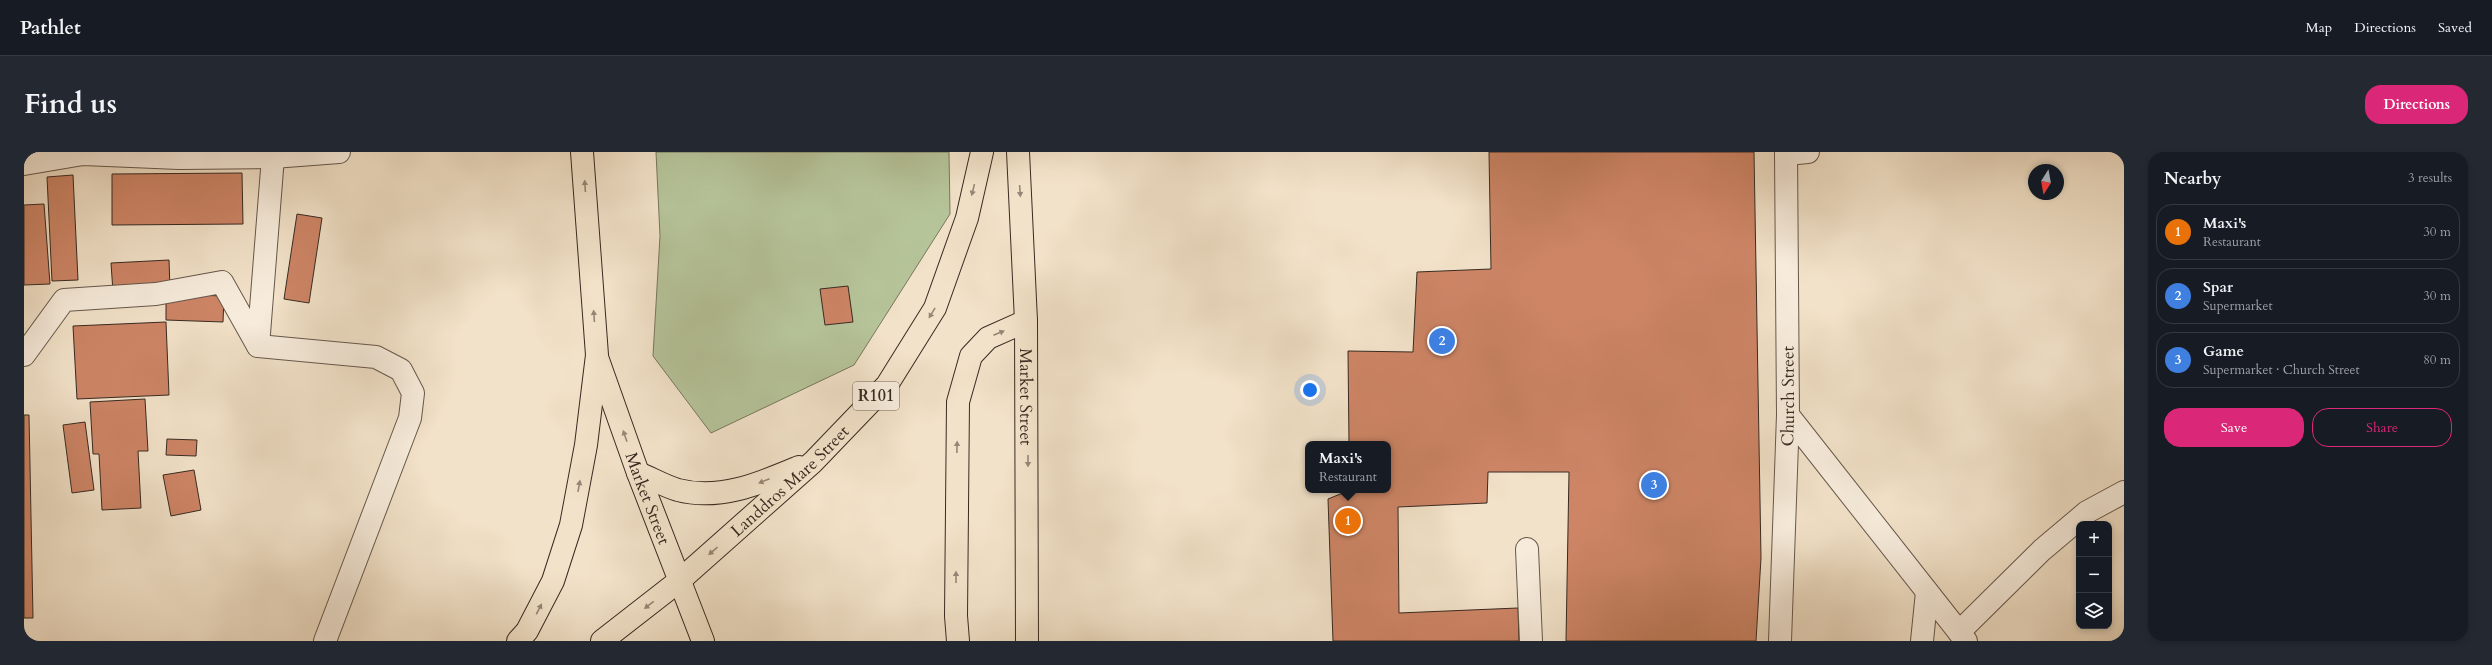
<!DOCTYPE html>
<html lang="en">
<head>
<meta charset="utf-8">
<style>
  body { margin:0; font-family:Cardo,serif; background:#242831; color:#f1f3f6 }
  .controls { position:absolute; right:12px; bottom:12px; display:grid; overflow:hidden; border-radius:8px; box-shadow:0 2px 6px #0003 }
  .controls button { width:36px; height:36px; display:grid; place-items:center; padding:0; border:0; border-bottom:1px solid #363941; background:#171b24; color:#f1f3f6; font:20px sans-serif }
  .compass { position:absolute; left:2004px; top:12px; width:36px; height:36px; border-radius:50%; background:#171b24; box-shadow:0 2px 6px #0003; rotate:191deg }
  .you { position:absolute; left:1286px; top:238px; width:14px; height:14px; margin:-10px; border:3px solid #fff; border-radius:50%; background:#1a73e8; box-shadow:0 0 0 6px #1a73e833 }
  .badge { display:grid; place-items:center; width:26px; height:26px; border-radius:50%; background:#db2777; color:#fff; font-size:13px; font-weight:700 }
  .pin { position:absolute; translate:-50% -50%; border:2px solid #fff; box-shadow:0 1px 4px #0006 }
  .popup { position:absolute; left:1281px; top:289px; width:86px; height:52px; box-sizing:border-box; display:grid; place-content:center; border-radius:8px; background:#171b24; filter:drop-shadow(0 1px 3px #0005); font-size:13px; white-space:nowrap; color:#9ea1a6 }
  .popup b { font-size:15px; color:#f1f3f6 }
  .popup::after { content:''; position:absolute; left:50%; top:100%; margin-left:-8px; border:8px solid transparent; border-top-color:#171b24 }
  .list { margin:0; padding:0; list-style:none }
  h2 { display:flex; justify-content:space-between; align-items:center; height:52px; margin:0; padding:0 16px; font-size:17px }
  h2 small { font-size:13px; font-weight:400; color:#9ea1a6 }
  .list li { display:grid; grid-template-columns:26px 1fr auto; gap:12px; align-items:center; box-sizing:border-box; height:56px; margin:0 8px 8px; padding:0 8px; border:1px solid #363941; border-radius:16px }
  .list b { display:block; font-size:15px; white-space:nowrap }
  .list p { margin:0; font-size:13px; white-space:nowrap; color:#9ea1a6 }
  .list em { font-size:13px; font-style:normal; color:#9ea1a6 }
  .actions { display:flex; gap:8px; padding:12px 16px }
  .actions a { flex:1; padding:9px 0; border:1px solid #db2777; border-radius:16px; text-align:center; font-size:14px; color:#db2777 }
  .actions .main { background:#db2777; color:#fff }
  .icon { flex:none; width:22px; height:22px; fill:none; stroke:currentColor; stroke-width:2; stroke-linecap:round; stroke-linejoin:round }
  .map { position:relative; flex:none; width:2100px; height:489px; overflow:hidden; border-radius:16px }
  header { display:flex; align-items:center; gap:24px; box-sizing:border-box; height:56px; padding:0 20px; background:#171b24; border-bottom:1px solid #363941 }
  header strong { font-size:19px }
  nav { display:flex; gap:22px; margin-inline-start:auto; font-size:14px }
  .intro { display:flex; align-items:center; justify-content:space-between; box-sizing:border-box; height:96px; padding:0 24px }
  h1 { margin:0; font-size:28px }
  .button { padding:10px 18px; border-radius:16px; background:#db2777; color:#fff; font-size:14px; font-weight:700 }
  main { display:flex; gap:24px; padding:0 24px }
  aside { flex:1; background:#171b24; border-radius:16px; box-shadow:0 2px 6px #0003 }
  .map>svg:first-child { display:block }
  .green { fill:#b6c49a; stroke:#77775e }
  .building { fill:#cd8566; stroke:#382a22 }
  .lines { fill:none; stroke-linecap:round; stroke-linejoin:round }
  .minor-casing { stroke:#66584c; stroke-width:24 }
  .major-casing { stroke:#382a22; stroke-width:24 }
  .minor { stroke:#f7ecdc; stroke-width:22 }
  .major { stroke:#f2e2c9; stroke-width:22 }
  .oneway { fill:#958676 }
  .labels { text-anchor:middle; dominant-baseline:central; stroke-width:3.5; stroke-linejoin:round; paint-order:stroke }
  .shield { fill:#f7ecdc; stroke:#71645a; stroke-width:1 }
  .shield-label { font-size:16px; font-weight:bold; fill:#382a22 }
  .street-label { font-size:17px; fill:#382a22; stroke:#f7ecdc }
</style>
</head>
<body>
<header>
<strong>Pathlet</strong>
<nav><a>Map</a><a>Directions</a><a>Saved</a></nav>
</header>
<div class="intro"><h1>Find us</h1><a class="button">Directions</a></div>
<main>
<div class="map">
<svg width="2100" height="489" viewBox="0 0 2100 489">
  <rect width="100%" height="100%" fill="#f2e2c9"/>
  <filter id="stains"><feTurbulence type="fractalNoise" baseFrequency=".005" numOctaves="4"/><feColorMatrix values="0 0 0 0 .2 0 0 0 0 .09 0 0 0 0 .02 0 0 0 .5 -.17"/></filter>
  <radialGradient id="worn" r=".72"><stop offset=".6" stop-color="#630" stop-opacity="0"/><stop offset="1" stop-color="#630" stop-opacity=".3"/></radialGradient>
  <path class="green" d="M632,0H925L926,62L830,213L687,281L629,204L636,84Z"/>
  <g class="building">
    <path d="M1465,0H1730L1737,406L1732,489H1542L1545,320H1464L1463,351L1374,355L1375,461L1494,456L1495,489H1309L1304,347L1326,338H1364V292H1325L1324,199L1389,200L1393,120L1467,117Z"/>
    <path d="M218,21L219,72L88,73V22Z"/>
    <path d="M49,23L54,128L28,129L23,25Z"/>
    <path d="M20,52L26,132L0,133V53Z"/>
    <path d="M273,62L298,66L285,151L260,147Z"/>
    <path d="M145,108L146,137L89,140L87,111Z"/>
    <path d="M824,134L829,170L801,173L796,137Z"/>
    <path d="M142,142L200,144L199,170L142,168Z"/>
    <path d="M142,170L145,243L53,247L49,174Z"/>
    <path d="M121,247L124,299H114L117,356L78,358L75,302H69L66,250Z"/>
    <path d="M0,263H5L9,466H0Z"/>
    <path d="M61,270L70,338L48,341L39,273Z"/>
    <path d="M143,287L173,288L172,304L142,303Z"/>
    <path d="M170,318L177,358L147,364L139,323Z"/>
  </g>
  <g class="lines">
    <g class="minor-casing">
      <g id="minor">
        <path d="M1762,2L1784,0"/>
        <path d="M0,12L59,2L155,6L249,5L315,0"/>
        <path d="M234,194L249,5"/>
        <path d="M0,203L40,148L132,142L198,130L234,194L352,205L377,218L389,241L386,266L301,489"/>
        <path d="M1764,263L1942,489"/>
        <path d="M1503,397L1507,489"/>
        <path d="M1935,480L2018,398L2063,360L2100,340"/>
        <path id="s1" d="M1756,489L1764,263L1762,0"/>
        <path d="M1898,489L1903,440"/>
      </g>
    </g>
    <g class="major-casing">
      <g id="major">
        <path id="s2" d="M994,0L1002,169L1003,489"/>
        <path id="s3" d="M574,208L614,321L679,489"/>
        <path d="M614,321C627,326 640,334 654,338C696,349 737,331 775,315"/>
        <path d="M494,489L503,479L529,429L547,373L562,293L573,203L558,0"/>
        <path id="s4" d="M578,489L655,429L789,310L863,233L911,156L943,66L958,0"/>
        <path d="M934,489L932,464L934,250L947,204L964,186L1002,169"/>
      </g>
    </g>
    <use href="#minor" class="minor"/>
    <use href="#major" class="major"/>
  </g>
  <defs><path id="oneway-solid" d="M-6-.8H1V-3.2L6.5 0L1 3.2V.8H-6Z"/></defs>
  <g class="oneway">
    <use href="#oneway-solid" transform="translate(561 34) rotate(-94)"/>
    <use href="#oneway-solid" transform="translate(949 38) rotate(104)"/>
    <use href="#oneway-solid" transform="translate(996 39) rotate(86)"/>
    <use href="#oneway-solid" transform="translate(908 161) rotate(121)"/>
    <use href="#oneway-solid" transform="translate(570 164) rotate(-94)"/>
    <use href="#oneway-solid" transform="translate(975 181) rotate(-23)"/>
    <use href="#oneway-solid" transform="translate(601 284) rotate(-109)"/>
    <use href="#oneway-solid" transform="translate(933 295) rotate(-89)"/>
    <use href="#oneway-solid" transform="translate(1004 309) rotate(90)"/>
    <use href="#oneway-solid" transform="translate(740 329) rotate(158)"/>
    <use href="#oneway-solid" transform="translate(555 334) rotate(-80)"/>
    <use href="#oneway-solid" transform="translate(689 399) rotate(139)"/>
    <use href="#oneway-solid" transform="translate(932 425) rotate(-90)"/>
    <use href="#oneway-solid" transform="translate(625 453) rotate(142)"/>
    <use href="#oneway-solid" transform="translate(515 457) rotate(-63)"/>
  </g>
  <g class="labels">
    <rect class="shield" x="829" y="230" width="46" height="28" rx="3"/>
    <g class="shield-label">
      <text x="852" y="244">R101</text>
    </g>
    <g class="street-label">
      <text stroke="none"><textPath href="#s2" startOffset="245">Market Street</textPath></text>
      <text stroke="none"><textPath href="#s1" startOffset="245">Church Street</textPath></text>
      <text stroke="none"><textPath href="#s4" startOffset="247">Landdros Mare Street</textPath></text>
      <text stroke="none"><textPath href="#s3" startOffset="147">Market Street</textPath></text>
    </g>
  </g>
  <rect width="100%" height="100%" filter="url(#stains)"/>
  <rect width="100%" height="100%" fill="url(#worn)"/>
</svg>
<div class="controls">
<button>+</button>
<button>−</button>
<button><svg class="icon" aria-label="layers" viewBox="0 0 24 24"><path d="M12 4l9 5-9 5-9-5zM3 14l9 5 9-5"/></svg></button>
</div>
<svg class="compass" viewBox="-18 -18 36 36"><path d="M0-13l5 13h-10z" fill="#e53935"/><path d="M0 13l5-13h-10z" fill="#9ea1a6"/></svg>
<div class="you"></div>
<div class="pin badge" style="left:1324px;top:369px;background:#e8710a">1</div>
<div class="popup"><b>Maxi's</b>Restaurant</div>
<div class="pin badge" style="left:1418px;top:189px;background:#3f7fe0">2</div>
<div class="pin badge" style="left:1630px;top:333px;background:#3f7fe0">3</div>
</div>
<aside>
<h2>Nearby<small>3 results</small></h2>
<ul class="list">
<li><span class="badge" style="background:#e8710a">1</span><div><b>Maxi's</b><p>Restaurant</p></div><em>30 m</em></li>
<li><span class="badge" style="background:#3f7fe0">2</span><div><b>Spar</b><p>Supermarket</p></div><em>30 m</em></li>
<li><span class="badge" style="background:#3f7fe0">3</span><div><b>Game</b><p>Supermarket · Church Street</p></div><em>80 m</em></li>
</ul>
<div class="actions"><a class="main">Save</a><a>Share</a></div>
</aside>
</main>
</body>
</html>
